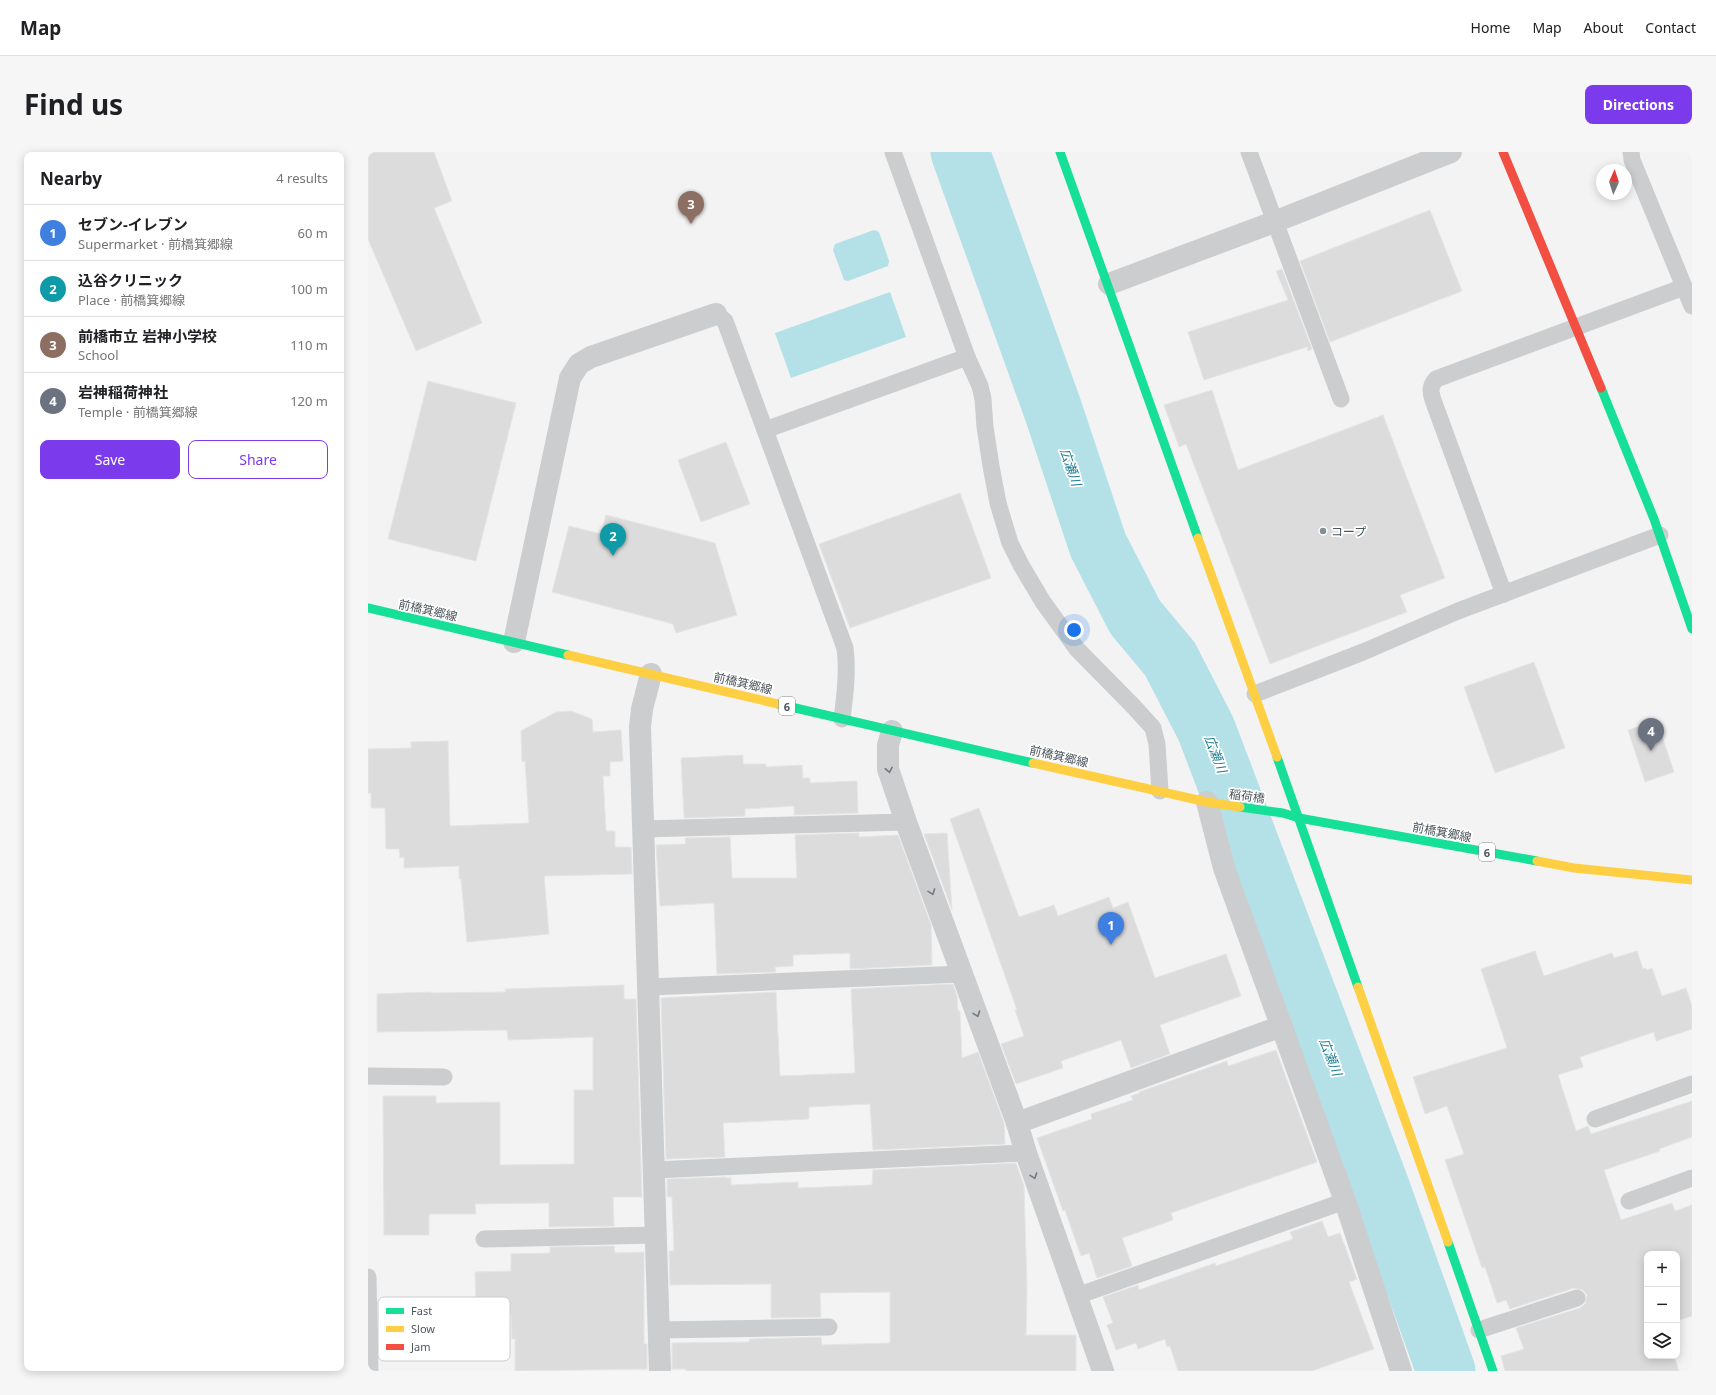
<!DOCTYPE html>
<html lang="en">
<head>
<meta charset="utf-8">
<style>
  body { margin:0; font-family:"Noto Sans","Noto Sans JP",sans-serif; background:#f6f6f6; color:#202124 }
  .controls { position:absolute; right:12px; bottom:12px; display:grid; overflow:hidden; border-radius:8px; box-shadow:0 2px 10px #0003 }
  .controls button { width:36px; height:36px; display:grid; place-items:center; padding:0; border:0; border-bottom:1px solid #e0e0e0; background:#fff; color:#202124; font:20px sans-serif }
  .compass { position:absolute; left:1228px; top:12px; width:36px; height:36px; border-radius:50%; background:#fff; box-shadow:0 2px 10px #0003; rotate:3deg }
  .you { position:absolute; left:706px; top:478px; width:14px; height:14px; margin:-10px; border:3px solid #fff; border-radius:50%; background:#1a73e8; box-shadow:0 0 0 6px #1a73e833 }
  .badge { display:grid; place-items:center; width:26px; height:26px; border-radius:50%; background:#7c3aed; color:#fff; font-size:13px; font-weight:700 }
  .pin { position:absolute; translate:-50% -33px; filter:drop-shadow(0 1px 2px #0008) }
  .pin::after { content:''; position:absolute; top:21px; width:14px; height:12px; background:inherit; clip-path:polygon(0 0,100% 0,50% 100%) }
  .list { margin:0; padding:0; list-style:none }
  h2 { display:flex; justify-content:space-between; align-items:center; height:52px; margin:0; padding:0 16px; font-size:17px }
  h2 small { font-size:13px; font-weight:400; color:#757577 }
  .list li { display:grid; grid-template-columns:26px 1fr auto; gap:12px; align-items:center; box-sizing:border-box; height:56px; padding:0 16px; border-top:1px solid #e0e0e0 }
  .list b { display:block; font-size:15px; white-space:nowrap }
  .list p { margin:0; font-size:13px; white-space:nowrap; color:#757577 }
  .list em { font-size:13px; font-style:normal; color:#757577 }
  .actions { display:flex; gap:8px; padding:12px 16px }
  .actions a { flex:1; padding:9px 0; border:1px solid #7c3aed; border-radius:8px; text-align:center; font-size:14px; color:#7c3aed }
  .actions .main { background:#7c3aed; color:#fff }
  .icon { flex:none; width:22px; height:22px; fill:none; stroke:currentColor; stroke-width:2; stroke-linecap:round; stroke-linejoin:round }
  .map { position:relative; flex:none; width:1324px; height:1219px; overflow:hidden; border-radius:8px }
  header { display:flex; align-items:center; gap:24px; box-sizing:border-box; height:56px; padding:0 20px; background:#fff; border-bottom:1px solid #e0e0e0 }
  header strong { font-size:19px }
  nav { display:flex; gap:22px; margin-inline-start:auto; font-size:14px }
  .intro { display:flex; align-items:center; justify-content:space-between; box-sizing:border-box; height:96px; padding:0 24px }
  h1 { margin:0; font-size:28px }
  .button { padding:10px 18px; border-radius:8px; background:#7c3aed; color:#fff; font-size:14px; font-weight:700 }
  main { display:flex; gap:24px; padding:0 24px }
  aside { flex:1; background:#fff; border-radius:8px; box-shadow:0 2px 10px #0003 }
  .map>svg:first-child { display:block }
  .water { fill:#b4e0e7 }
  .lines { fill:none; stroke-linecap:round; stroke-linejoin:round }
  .river { stroke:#b4e0e7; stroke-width:59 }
  .building { fill:#dcdcdd; stroke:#e5e5e5 }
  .lane { stroke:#cbcdce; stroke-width:17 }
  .street { stroke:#cbcdce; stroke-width:22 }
  .fast { stroke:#16e098; stroke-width:9 }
  .slow { stroke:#ffcf43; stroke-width:9 }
  .jam { stroke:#f24e42; stroke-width:9 }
  .oneway { stroke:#727a7f }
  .poi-dot { fill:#868d92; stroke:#fff; stroke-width:1.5 }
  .labels { text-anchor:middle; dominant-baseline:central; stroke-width:3.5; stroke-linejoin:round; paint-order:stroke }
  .shield { fill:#fff; stroke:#82898e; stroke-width:1 }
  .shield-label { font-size:11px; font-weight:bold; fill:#4c565d }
  .poi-label { font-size:12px; fill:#4c565d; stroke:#fff; text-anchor:start }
  .street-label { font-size:12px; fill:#4c565d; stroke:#fff }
  .water-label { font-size:13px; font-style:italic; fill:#1d7e90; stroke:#fff }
  .key { fill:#fff; stroke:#c9ccce; stroke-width:1 }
  .key-label { font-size:11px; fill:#4c565d }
</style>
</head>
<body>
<header>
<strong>Map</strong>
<nav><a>Home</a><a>Map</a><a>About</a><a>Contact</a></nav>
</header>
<div class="intro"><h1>Find us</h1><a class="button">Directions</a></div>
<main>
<aside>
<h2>Nearby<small>4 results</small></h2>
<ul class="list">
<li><span class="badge" style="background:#3f7fe0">1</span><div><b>セブン-イレブン</b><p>Supermarket · 前橋箕郷線</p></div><em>60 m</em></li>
<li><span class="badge" style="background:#0f9aa8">2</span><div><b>込谷クリニック</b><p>Place · 前橋箕郷線</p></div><em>100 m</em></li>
<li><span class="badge" style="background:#8d6e63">3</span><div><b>前橋市立 岩神小学校</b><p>School</p></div><em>110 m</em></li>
<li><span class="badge" style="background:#6b7280">4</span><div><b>岩神稲荷神社</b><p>Temple · 前橋箕郷線</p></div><em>120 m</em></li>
</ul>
<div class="actions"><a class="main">Save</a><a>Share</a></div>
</aside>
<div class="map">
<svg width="1324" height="1219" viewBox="0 0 1324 1219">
  <rect width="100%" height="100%" fill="#f3f3f3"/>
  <g class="water">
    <path d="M506,78L511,80L521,109L520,114L480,129L476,128L465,98L467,92Z"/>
    <path d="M522,140L538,185L423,226L407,181Z"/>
  </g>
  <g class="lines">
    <path class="river" d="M592,0L685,258L730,393L767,465L802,507L838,577L1011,1032L1078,1219"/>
  </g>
  <g class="building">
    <path d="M0,0H66L84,49L66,56L114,171L48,199L0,87Z"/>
    <path d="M1062,58L1094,139L962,190L932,109Z"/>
    <path d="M914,117L944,197L940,199L939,195L836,228L820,180L920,148L908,119Z"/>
    <path d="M60,229L148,251L108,409L20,387Z"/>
    <path d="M844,238L870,318L1015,263L1077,426L1032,443L1039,460L902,512L818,292L811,295L796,253Z"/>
    <path d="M358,290L382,352L333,370L310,308Z"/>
    <path d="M592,341L623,426L482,476L451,392Z"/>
    <path d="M238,363L347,391L369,463L308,481L305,472L184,440L201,374L233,382Z"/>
    <path d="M1166,510L1197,596L1127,621L1096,535Z"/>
    <path d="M203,559L224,567L225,580L253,578L255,609L242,610V624H235L238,679H247V695H263L264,722L176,724L181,782L99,790L93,727H91V714L36,716V705L32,706L31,697H18L17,656H3V641H0V597L43,596V590L80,589L82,674L161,671L157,609L154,610L153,579L188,560Z"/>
    <path d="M1289,569L1306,620L1277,630L1260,578Z"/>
    <path d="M375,603V612H398V615L434,613L435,626H442V631L489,629L490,661L426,663V654L377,657V664L316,666L313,606Z"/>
    <path d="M611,656L651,765L686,753L690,764L741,745L745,756L760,750L787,826L858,802L873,844L792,873L802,902L763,916L753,888L693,909L695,916L648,932L633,892L656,884L647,858H649L582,667Z"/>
    <path d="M491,681V685L530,683L563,773L564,813L482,817V801L425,803V814L407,815L408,820L349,822L346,751L292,754L288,693L318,692L317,686L362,685L364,726H429L427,683Z"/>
    <path d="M579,681L584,758L556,682Z"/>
    <path d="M1167,799L1176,824L1244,801L1246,806L1269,799L1275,817L1278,816L1279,818L1284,816L1294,844L1318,836L1324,854V877L1288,889L1286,880L1212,905L1215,915L1190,923L1208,979L1220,974L1223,982L1324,949V985L1291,997L1292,999L1236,1018L1253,1068L1304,1051L1307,1059L1324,1053V1164L1309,1169V1102H1279V1204H1306L1311,1219H1137L1133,1204L1156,1197L1148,1176L1212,1156L1217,1152L1219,1143L1215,1138L1206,1136L1142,1157L1138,1148L1129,1151L1117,1115L1114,1116L1077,1008L1096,1002L1079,954L1057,962L1045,925L1139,896L1113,817Z"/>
    <path d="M585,832L589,844L590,859H592L594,906L610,900L636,971L637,992L505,998L502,952L441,955V967L355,971L357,1005L298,1007L293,846L408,840L412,924L487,921L483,837Z"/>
    <path d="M256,833V847H268L274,1045H245L246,1074L181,1075V1051L107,1052L108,1062H61V1083H16L15,944H68V951L132,950V1013L206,1012V938H225V885L140,888L139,878L9,880V842L63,840V841L138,840L137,837Z"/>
    <path d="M908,898L949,1010L803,1061L805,1068L754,1086L764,1114L729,1126L721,1101L713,1104L697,1058L695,1059L669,986L724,967L723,962L765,948L763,944L772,941L771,940L859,909L860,914Z"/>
    <path d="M648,1011L656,1034L659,1135L658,1183H708V1219H318V1217H304V1191L382,1190L381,1187L453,1185L454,1193L522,1191V1140L452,1141L453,1165L403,1166V1132L302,1133L301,1099H306L304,1045H299V1027L358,1025V1026H363V1033L430,1030V1036L504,1033L505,1018Z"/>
    <path d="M954,1069L960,1085L972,1081L989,1127L981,1130L1006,1197L944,1219H810L802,1194L799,1195L797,1187L770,1197L768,1191L748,1198L739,1173L745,1171L735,1145L770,1133L771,1138L847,1111L848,1114L925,1087L922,1080Z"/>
    <path d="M246,1094L247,1101L276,1100V1192H279V1217L147,1219V1187H144L143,1162L108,1163L107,1120L143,1119V1102L182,1101V1095Z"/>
  </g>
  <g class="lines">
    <g class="lane">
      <path d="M525,0L599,205L612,234L615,247L617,275L623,314L630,351L642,391L653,413L675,450L709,497L767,556L785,576L789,592L792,639"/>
      <path d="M881,0L973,247"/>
      <path d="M1263,0L1264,8L1324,154"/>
      <path d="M348,162L357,169L477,496C480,520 477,543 474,567"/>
      <path d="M397,278L599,205"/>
      <path d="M1136,442L1065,248C1062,239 1062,234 1068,227L1316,135"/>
      <path d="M887,542L995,500L1090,459L1292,383"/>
      <path d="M275,677L538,670"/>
      <path d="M281,835L594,822"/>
      <path d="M0,924L76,925"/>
      <path d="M1227,967L1324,932"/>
      <path d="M286,1018L658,1001"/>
      <path d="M1261,1049L1324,1026"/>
      <path d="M116,1087L287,1083"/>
      <path d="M0,1125L2,1219"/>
      <path d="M709,1144L977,1049"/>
      <path d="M291,1178L461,1175"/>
      <path d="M1111,1178L1209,1146"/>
    </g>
    <g class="street">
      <path d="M741,132L906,70L1083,0"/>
      <path d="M146,490L202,226L211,212L223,205L348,162"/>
      <path d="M283,522L274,557L272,575L292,1219"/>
      <path d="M524,579L520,593V617L538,670L649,971L658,1001L735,1219"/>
      <path d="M839,650L856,716L977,1049L1033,1219"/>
      <path d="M649,971L914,874"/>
    </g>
    <g class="fast">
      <path d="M692,0L830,386"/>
      <path d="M1233,236L1286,367L1324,477"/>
      <path d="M0,456L200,503"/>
      <path d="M410,552L665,611"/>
      <path d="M909,605L990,835"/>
      <path d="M872,655L915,661L931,666L1169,709"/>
      <path d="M1080,1090L1125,1219"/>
    </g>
    <g class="slow">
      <path d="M830,386L909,605"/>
      <path d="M200,503L410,552"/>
      <path d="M665,611L839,650L872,655"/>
      <path d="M1169,709L1206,716L1324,728"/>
      <path d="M990,835L1080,1090"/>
    </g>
    <path class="jam" d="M1135,0L1233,236"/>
  </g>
  <defs><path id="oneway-chevron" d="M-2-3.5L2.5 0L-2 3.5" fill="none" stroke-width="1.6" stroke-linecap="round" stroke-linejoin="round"/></defs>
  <g class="oneway">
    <use href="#oneway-chevron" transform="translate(521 618) rotate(79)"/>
    <use href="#oneway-chevron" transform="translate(564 740) rotate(70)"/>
    <use href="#oneway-chevron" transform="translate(609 862) rotate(70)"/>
    <use href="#oneway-chevron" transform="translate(666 1024) rotate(70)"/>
  </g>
  <circle class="poi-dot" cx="955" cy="379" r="4"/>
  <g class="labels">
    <g class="shield">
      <rect x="411" y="545" width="16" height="18" rx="3"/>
      <rect x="1111" y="691" width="16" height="18" rx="3"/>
    </g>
    <g class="shield-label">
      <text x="419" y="554">6</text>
      <text x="1119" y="700">6</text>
    </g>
    <g class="poi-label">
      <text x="963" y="379">コープ</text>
    </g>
    <g class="street-label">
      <text transform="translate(60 458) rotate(13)">前橋箕郷線</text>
      <text transform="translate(375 531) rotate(13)">前橋箕郷線</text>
      <text transform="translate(691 604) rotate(13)">前橋箕郷線</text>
      <text transform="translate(879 644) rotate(8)">稲荷橋</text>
      <text transform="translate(1074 680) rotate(11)">前橋箕郷線</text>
    </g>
    <g class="water-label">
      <text transform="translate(703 315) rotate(71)">広瀬川</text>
      <text transform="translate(848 602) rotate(69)">広瀬川</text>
      <text transform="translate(963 905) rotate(69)">広瀬川</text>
    </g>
  </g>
  <rect x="10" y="1145" width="132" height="64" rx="6" class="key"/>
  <rect x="18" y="1156" width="18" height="6" fill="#16e098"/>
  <rect x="18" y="1174" width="18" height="6" fill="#ffcf43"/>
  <rect x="18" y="1192" width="18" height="6" fill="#f24e42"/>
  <g class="key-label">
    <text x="43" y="1163">Fast</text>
    <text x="43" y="1181">Slow</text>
    <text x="43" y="1199">Jam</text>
  </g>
</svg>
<div class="controls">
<button>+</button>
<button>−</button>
<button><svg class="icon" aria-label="layers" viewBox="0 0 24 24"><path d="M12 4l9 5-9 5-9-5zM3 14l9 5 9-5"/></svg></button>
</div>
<svg class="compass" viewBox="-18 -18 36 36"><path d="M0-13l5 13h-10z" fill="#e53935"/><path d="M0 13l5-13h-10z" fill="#757577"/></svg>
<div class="you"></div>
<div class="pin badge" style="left:743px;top:793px;background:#3f7fe0">1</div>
<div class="pin badge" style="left:245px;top:404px;background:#0f9aa8">2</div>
<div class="pin badge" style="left:323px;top:72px;background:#8d6e63">3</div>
<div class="pin badge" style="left:1283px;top:599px;background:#6b7280">4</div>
</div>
</main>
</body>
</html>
